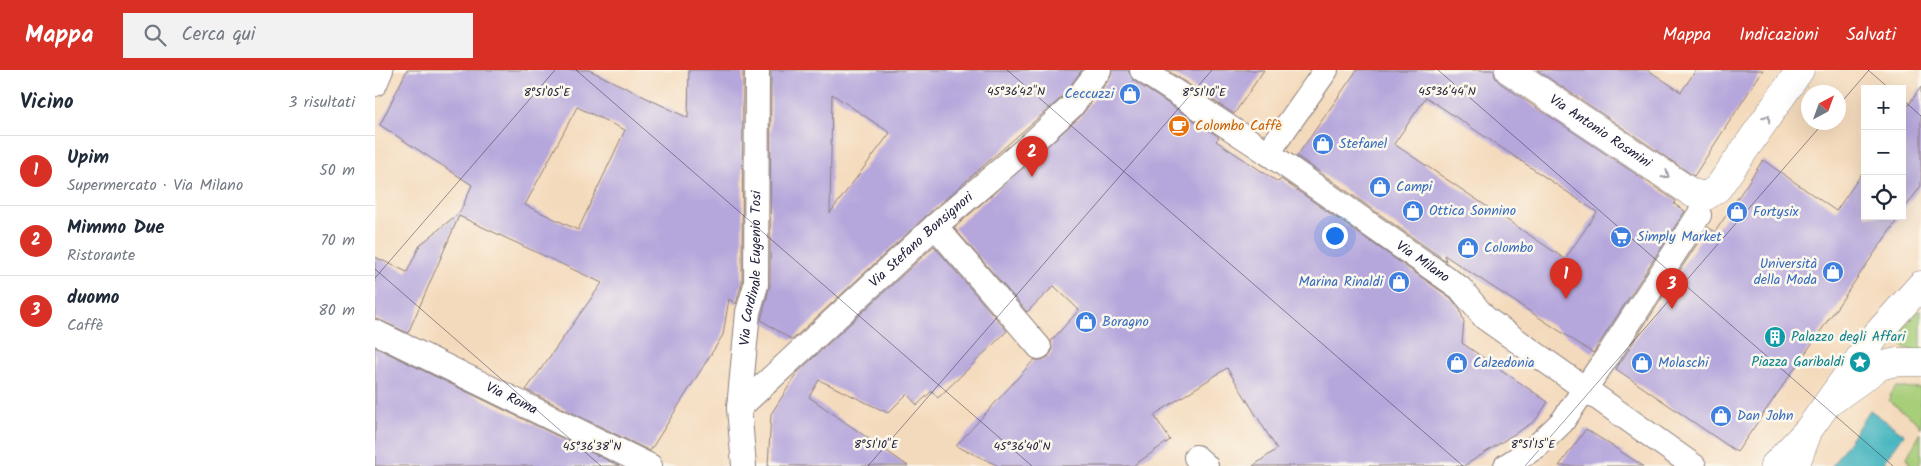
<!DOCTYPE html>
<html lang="it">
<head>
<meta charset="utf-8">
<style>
  body { margin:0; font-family:Kalam,sans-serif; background:#f2f2f3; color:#1f2937 }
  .controls { position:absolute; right:15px; top:15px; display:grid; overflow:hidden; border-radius:0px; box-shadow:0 5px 20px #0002 }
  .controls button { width:45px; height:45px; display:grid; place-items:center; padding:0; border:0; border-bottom:1px solid #e0e1e3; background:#fff; color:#1f2937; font:25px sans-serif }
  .compass { position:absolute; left:1426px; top:15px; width:45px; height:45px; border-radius:50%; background:#fff; box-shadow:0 5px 20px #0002; rotate:41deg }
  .you { position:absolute; left:959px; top:165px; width:18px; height:18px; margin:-12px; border:4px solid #fff; border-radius:50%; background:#1a73e8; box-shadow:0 0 0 8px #1a73e833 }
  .badge { display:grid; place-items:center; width:32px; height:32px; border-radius:50%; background:#d93025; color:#fff; font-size:16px; font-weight:700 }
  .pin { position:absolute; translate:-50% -41px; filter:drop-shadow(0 1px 2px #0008) }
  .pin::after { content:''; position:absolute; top:26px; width:18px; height:15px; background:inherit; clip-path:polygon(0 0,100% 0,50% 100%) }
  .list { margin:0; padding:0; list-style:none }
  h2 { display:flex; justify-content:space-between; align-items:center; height:65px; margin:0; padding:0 20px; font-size:21px }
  h2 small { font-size:16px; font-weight:400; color:#747a83 }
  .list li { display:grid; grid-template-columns:32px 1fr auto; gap:15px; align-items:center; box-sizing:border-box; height:70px; padding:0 20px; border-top:1px solid #e0e1e3 }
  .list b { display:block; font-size:19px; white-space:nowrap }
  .list p { margin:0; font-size:16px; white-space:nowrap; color:#747a83 }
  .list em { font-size:16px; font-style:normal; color:#747a83 }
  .icon { flex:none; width:28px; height:28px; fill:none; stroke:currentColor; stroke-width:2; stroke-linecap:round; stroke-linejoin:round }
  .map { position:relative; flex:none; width:1546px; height:396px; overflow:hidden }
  header { display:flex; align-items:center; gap:30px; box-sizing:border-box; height:70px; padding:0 25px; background:#d93025; color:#fff }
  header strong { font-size:24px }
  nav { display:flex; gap:28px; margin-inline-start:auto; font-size:18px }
  .search { width:350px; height:45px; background:#f2f2f3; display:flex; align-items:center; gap:12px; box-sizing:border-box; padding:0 18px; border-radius:0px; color:#747a83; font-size:19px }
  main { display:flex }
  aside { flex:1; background:#fff }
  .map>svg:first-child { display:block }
  .green { fill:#a7ce79; stroke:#64785a }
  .water { fill:#46b5c0; stroke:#346c7e }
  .building { fill:#b5a6db; fill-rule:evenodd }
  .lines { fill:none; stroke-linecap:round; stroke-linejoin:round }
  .pedestrian-casing { stroke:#8b7e7c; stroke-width:26 }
  .minor-casing { stroke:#8b7e7c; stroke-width:29 }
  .tertiary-casing { stroke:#8b7e7c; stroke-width:29 }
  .pedestrian { stroke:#fff; stroke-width:24 }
  .minor { stroke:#fff; stroke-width:28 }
  .tertiary { stroke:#fff; stroke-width:28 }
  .oneway { stroke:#9c9ca7 }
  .ticks { fill:none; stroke:#22223b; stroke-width:1; stroke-opacity:0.45 }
  .labels { text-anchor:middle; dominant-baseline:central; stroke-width:5; stroke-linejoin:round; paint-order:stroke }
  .shop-label { font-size:14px; fill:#366cbe; stroke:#fbf7ec; text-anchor:start }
  .food-label { font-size:14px; fill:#c56008; stroke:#fbf7ec; text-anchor:start }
  .street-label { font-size:14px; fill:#22223b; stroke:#fbf7ec }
  .culture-label { font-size:14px; fill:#0d838f; stroke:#fbf7ec; text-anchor:start }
  .ticks-label { font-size:12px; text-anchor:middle; fill:#22223b; stroke:#fbf7ec; stroke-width:5; stroke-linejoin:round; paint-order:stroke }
</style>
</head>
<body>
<header>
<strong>Mappa</strong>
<div class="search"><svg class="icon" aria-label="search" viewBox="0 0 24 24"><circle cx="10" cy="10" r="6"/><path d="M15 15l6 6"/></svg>Cerca qui</div>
<nav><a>Mappa</a><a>Indicazioni</a><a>Salvati</a></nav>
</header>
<main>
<aside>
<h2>Vicino<small>3 risultati</small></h2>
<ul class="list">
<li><span class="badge">1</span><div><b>Upim</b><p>Supermercato · Via Milano</p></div><em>50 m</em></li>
<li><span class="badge">2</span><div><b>Mimmo Due</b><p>Ristorante</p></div><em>70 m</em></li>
<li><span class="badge">3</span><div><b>duomo</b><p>Caffè</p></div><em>80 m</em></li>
</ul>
</aside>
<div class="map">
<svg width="1546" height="396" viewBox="0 0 1546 396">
  <rect width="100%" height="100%" fill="#fbf7ec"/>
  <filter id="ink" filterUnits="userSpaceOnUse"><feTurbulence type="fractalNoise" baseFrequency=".02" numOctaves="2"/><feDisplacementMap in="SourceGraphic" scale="10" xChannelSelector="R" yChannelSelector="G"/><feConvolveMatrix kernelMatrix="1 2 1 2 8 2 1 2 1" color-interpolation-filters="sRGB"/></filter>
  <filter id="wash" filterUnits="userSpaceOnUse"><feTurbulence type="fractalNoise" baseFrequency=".0096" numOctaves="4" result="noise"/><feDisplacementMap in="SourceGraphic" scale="20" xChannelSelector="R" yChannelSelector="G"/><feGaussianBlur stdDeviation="1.12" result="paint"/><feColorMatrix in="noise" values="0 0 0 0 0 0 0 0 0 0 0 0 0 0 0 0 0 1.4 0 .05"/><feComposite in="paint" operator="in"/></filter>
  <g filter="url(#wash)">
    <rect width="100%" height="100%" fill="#f4dabc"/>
    <g class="green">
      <path d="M1546,239V282C1536,280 1525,279 1523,268L1528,258Z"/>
      <path d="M1521,317L1546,318V358L1542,352L1514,331L1515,325Z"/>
      <path d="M1546,363V392L1543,396H1535L1532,387Z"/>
    </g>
    <path class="water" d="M1495,340L1529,364L1507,396H1457Z"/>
    <g id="blocks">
      <g class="building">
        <path d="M32,0H214L313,48L314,0H368L367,213L361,234L354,229L348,265L275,381L151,320L227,213L84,146L33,263L0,248V187L32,202L45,175L85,142L97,115L5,55ZM202,37L250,60L203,160L150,135Z"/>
        <path d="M396,0H707L686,28L551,146L417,270L386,250L395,215ZM457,24L515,63L455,143Z"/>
        <path d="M737,0H753L759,11L844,67L841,71L903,112L906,109L1076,228L1085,240L1089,252L1087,273L1173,332L1160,351L1089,396H878L902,379L852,298L779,345L795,370L758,396H624L581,376L659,290H667L673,287L677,281L676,271L704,240L679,216L652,242L579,158L705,47L735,8Z"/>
        <path d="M792,0H889L859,44Z"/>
        <path d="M982,0H1119L1120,7L1125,13L1301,131L1299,134L1310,141L1218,283L1069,185L1071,191L922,86ZM1051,27L1222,142L1190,189L1019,74Z"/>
        <path d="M1162,0H1273L1306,22L1321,0H1388L1319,106Z"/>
        <path d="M1546,17V116L1527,142V44Z"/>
        <path d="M1388,90L1461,141L1490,99V146H1525L1362,382L1241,299L1333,157L1340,162Z"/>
        <path d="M559,176L632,261L563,328L557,321L542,335L532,324L513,343L444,310L434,327L533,396H393L396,344L423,302Z"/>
        <path d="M0,277L244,396H0Z"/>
        <path d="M1211,359L1268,396H1184Z"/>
      </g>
    </g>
  </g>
  <g filter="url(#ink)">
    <use href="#blocks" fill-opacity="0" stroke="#8b7e7c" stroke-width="1"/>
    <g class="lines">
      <g class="pedestrian-casing">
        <g id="pedestrian">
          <path id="s1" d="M767,0L893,83L1085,218L1110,248L1319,396"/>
          <path d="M0,14L6,0"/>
          <path d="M893,83L951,0"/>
          <path d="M560,156L664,277"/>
          <path id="s2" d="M0,262L275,396"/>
          <path id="s3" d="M364,338L560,156L648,81L696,37L724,0"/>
          <path d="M821,387L831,396"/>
          <path id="s4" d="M369,396L364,338L373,242L381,215L382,0"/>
          <path d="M1131,396L1162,376L1187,352L1234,284L1324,145"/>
        </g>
      </g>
      <g class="minor-casing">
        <g id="minor">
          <path id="s5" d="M1134,0L1317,123L1331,126L1343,118L1425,0"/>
          <path d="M1454,331L1502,264L1546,215"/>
          <path d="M1399,396L1434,359"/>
        </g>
      </g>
      <g class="tertiary-casing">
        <path id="tertiary" d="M1420,396L1434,359L1452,334L1505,296L1521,292H1546"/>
      </g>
      <use href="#pedestrian" class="pedestrian"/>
      <use href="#minor" class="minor"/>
      <use href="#tertiary" class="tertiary"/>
    </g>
    <defs><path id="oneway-chevron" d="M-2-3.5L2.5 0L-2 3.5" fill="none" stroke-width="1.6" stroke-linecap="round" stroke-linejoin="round" transform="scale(1.25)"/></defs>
    <g class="oneway">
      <use href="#oneway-chevron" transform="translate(1392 48) rotate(-55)"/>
      <use href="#oneway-chevron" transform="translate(1291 105) rotate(34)"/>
    </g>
  </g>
  <path class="ticks" d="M201,0L657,396M632,0L1088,396M1063,0L1518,396M1493,0L1515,19M1527,29L1546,46M1464,35L1494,0M0,199L226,396M0,208L180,0M493,396L837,0M1150,396L1449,52"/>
  <defs>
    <g id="shop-disc" transform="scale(1.125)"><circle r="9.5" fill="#3f7fe0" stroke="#fbf7ec"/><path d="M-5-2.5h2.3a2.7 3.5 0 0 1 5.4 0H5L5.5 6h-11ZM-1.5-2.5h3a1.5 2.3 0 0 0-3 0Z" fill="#fff"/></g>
    <g id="cafe-disc" transform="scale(1.125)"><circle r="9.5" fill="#e8710a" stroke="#fbf7ec"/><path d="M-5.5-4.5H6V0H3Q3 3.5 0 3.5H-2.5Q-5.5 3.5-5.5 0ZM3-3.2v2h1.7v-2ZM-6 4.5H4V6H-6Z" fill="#fff"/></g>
    <g id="supermarket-disc" transform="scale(1.125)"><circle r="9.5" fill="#3f7fe0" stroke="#fbf7ec"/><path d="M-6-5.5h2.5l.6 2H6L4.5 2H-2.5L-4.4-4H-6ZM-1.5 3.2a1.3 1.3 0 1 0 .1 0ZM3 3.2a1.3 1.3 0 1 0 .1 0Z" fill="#fff"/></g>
    <g id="building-disc" transform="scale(1.125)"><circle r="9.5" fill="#0f9aa8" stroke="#fbf7ec"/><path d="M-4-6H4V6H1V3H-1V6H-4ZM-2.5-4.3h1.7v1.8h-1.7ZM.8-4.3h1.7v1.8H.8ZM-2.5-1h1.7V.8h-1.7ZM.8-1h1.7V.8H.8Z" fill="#fff"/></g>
    <g id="sight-disc" transform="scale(1.125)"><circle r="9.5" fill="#0f9aa8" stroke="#fbf7ec"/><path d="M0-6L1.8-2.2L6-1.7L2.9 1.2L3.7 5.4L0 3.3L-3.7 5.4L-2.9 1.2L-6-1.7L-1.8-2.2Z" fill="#fff"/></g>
  </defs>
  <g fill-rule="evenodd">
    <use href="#shop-disc" x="755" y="24"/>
    <use href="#cafe-disc" x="804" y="56"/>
    <use href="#shop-disc" x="948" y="74"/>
    <use href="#shop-disc" x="1005" y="117"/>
    <use href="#shop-disc" x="1038" y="141"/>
    <use href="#shop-disc" x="1362" y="142"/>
    <use href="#supermarket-disc" x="1246" y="167"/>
    <use href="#shop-disc" x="1093" y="178"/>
    <use href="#shop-disc" x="1458" y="202"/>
    <use href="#shop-disc" x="1024" y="212"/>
    <use href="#shop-disc" x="711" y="252"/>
    <use href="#building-disc" x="1400" y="267"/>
    <use href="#sight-disc" x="1485" y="292"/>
    <use href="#shop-disc" x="1082" y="293"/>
    <use href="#shop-disc" x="1267" y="293"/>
    <use href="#shop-disc" x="1346" y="346"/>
  </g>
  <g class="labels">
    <g class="shop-label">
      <text x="739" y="24" text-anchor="end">Ceccuzzi</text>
      <text x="964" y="74">Stefanel</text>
      <text x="1021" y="117">Campi</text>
      <text x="1054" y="141">Ottica Sonnino</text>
      <text x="1378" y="142">Fortysix</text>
      <text x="1262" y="167">Simply Market</text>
      <text x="1109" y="178">Colombo</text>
      <text x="1442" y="194" text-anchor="end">Università<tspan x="1442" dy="16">della Moda</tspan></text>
      <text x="1008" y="212" text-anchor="end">Marina Rinaldi</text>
      <text x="727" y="252">Boragno</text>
      <text x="1098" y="293">Calzedonia</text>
      <text x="1283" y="293">Molaschi</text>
      <text x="1362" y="346">Dan John</text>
    </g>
    <g class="food-label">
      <text x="820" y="56">Colombo Caffè</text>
    </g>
    <g class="street-label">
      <text stroke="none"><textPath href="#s5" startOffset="110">Via Antonio Rosmini</textPath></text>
      <text stroke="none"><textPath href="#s3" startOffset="248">Via Stefano Bonsignori</textPath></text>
      <text stroke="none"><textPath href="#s1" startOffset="340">Via Milano</textPath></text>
      <text stroke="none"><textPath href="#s4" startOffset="199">Via Cardinale Eugenio Tosi</textPath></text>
      <text stroke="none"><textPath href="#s2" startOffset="152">Via Roma</textPath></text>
    </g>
    <g class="culture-label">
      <text x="1416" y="267">Palazzo degli Affari</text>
      <text x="1469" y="292" text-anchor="end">Piazza Garibaldi</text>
    </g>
  </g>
  <g class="ticks-label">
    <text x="641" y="25">45°36'42"N</text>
    <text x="1072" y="25">45°36'44"N</text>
    <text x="172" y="26">8°51'05"E</text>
    <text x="829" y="26">8°51'10"E</text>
    <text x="501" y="378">8°51'10"E</text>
    <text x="1158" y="378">8°51'15"E</text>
    <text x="217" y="380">45°36'38"N</text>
    <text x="647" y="380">45°36'40"N</text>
  </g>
</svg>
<div class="controls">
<button>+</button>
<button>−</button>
<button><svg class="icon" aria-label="locate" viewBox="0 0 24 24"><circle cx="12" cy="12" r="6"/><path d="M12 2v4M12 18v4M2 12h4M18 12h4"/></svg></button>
</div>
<svg class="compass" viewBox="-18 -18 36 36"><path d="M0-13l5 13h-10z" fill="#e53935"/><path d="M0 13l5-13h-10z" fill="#747a83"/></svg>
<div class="you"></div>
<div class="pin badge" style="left:1191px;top:229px">1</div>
<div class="pin badge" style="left:657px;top:107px">2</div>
<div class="pin badge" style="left:1297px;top:239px">3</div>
</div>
</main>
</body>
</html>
